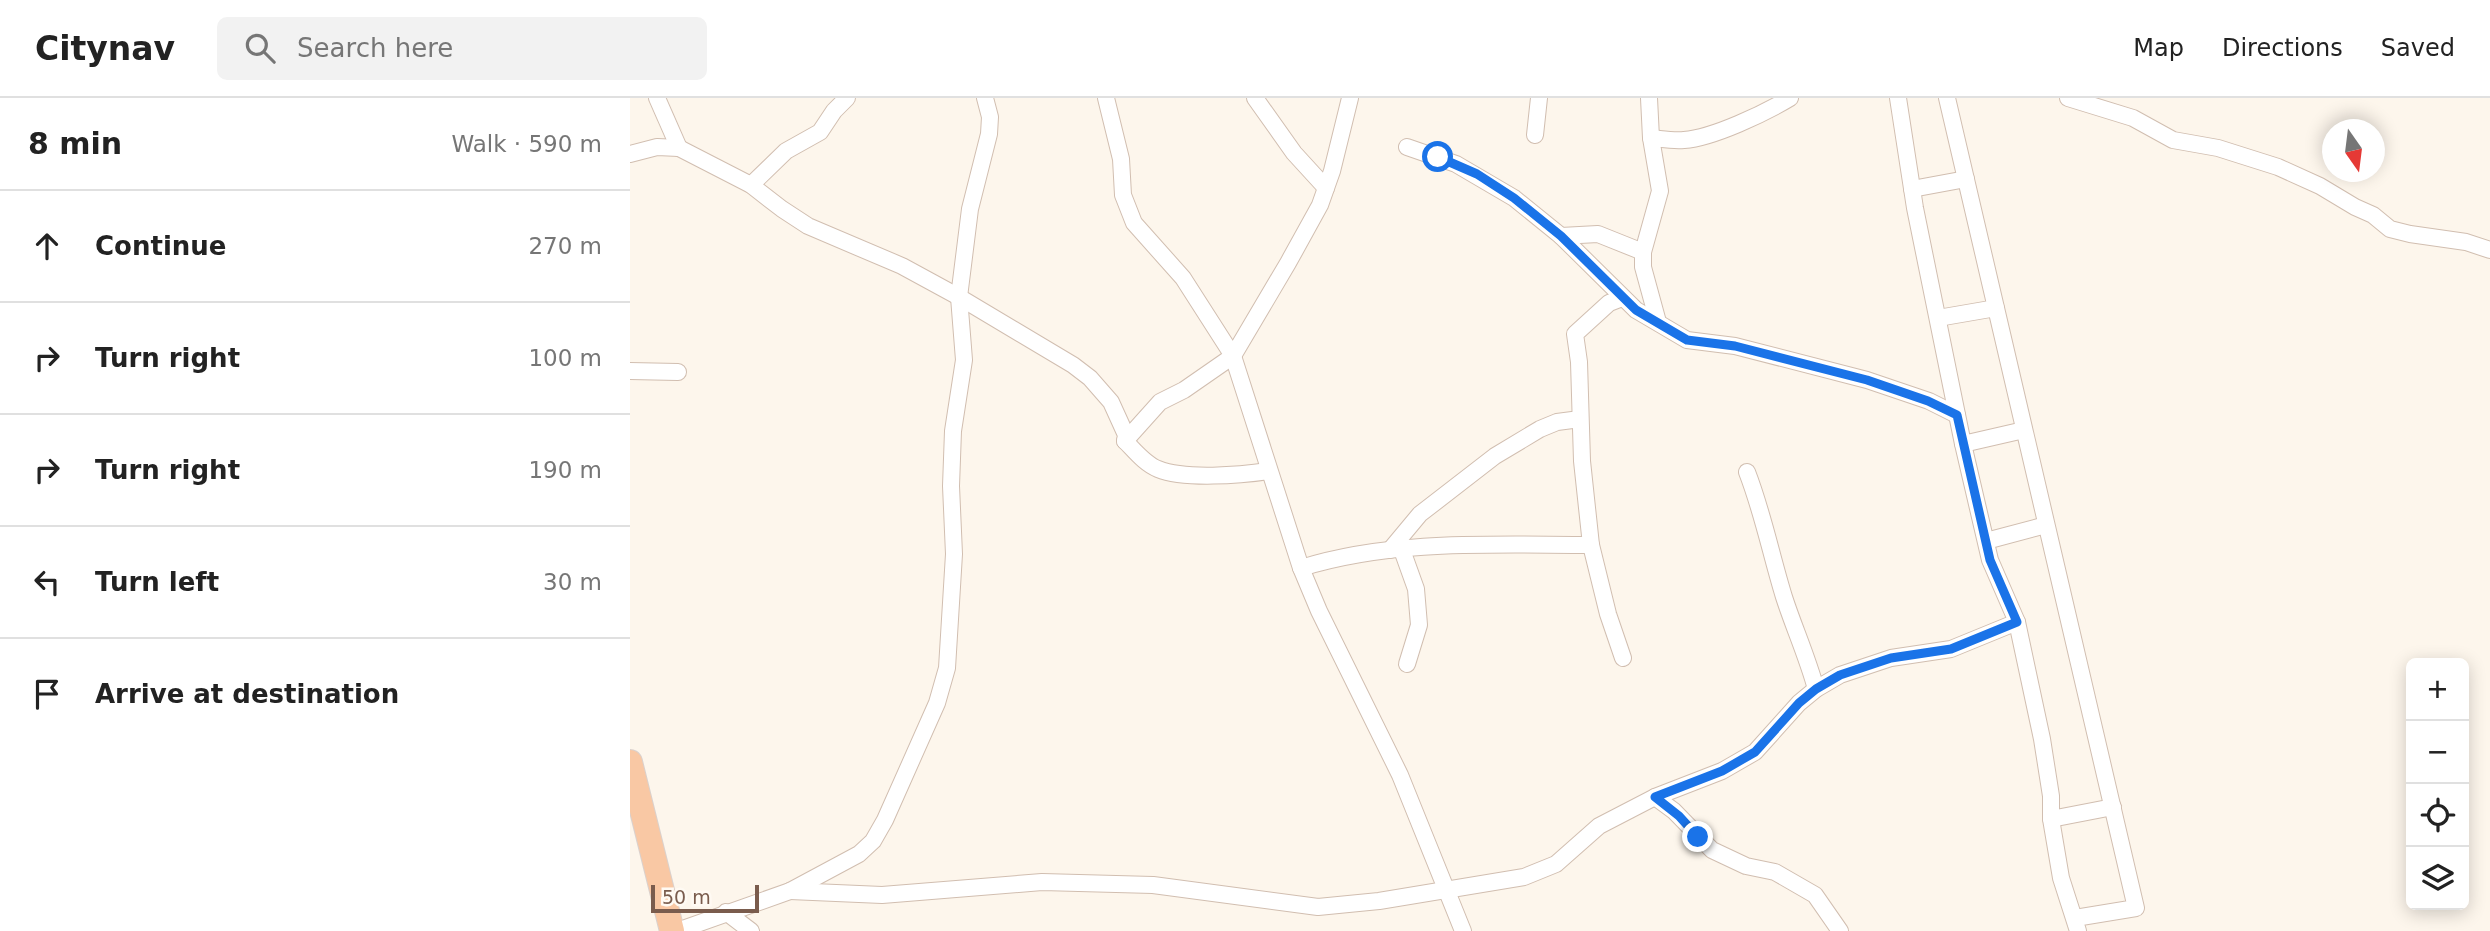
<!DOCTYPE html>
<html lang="en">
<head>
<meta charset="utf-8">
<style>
  body { margin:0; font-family:"DejaVu Sans",sans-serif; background:#f2f2f2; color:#222 }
  .controls { position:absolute; right:21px; bottom:21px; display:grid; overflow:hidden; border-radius:10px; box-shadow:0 4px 18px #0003 }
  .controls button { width:63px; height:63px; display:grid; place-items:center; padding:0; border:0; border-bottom:2px solid #e0e0e0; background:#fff; color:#222; font:35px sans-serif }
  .compass { position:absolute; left:1692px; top:21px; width:63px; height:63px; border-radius:50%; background:#fff; box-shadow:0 4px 18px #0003; rotate:166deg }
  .scale { position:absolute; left:21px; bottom:18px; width:108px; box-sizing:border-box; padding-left:7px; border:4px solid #7a5c4d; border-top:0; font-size:19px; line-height:24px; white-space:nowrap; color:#7a5c4d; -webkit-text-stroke:5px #fffaf3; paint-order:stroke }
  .stop { position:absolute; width:21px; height:21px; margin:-16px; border:5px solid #1a73e8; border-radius:50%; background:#fff }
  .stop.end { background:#1a73e8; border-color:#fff; box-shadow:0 2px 7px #0008 }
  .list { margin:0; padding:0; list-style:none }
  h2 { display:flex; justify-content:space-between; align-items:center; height:91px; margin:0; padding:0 28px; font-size:30px }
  h2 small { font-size:23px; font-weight:400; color:#767676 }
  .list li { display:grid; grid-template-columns:46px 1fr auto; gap:21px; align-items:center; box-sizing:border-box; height:112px; padding:0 28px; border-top:2px solid #e0e0e0 }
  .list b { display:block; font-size:26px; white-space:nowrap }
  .list em { font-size:23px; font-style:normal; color:#767676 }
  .icon { flex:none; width:38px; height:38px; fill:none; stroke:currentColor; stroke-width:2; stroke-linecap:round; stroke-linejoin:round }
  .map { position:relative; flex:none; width:1860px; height:833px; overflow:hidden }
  header { display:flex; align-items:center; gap:42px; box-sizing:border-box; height:98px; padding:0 35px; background:#fff; border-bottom:2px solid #e0e0e0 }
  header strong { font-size:33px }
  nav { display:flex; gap:38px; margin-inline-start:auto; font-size:24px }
  .search { width:490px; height:63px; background:#f2f2f2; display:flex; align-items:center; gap:18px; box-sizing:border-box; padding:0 24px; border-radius:10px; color:#767676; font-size:26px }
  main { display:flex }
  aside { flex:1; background:#fff }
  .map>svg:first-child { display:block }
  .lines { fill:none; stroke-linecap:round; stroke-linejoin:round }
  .minor-casing { stroke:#d1beb0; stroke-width:18 }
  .trunk-casing { stroke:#dad1cd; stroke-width:26 }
  .minor { stroke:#fff; stroke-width:16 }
  .trunk { stroke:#f9c8a4; stroke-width:24 }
  .route { stroke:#1a73e8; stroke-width:9 }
</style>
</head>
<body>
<header>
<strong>Citynav</strong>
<div class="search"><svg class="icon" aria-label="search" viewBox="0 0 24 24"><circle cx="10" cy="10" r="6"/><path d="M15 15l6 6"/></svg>Search here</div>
<nav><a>Map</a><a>Directions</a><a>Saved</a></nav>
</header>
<main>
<aside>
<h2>8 min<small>Walk · 590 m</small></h2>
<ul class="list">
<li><svg class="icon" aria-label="ahead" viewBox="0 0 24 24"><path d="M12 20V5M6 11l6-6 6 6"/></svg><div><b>Continue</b></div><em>270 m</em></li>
<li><svg class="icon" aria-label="right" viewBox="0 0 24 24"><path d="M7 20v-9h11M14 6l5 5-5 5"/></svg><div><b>Turn right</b></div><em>100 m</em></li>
<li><svg class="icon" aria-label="right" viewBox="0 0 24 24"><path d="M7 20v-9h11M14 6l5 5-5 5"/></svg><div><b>Turn right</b></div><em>190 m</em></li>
<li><svg class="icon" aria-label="left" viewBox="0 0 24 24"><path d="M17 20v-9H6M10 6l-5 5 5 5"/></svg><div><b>Turn left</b></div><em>30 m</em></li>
<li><svg class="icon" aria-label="arrive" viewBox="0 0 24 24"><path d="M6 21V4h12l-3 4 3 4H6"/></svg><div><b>Arrive at destination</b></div></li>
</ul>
</aside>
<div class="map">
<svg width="1860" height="833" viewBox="0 0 1860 833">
  <rect width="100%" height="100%" fill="#fdf6ec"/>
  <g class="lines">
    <g class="minor-casing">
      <g id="minor">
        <path d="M27,0L49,50"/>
        <path d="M476,0L491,61L493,97L504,125L553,180L603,258L671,470L689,513L770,677L833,833"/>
        <path d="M625,0L664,55L696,90"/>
        <path d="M1019,0L1021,40L1030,93L1013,154V169L1028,224"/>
        <path d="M1268,0L1285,110L1333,346L1360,462L1387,524L1412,641L1421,698V721L1431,780L1448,833"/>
        <path d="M1317,0L1506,810L1445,820"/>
        <path d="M1438,0L1503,20L1543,42L1588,50L1648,69L1690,88L1725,109L1743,117L1760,131L1780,136L1836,144L1860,152"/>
        <path d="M905,37L909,0"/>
        <path d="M1021,40C1032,41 1043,43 1054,42C1083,40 1135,15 1160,0"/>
        <path d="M777,49L826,66L884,100L931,138L1006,212L1057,242L1105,248L1237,282L1299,303L1327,317"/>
        <path d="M0,56L27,49L49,50L121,87L152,111L178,128L272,168L329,199L443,267L460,280L481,304L496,337L495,343C505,353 515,366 528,371C555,382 611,377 639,373"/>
        <path d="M121,87L156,53L190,34L204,13L217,0"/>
        <path d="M1282,91L1336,81"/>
        <path d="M931,138L968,136L1013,154"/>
        <path d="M992,200L979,205L945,236L949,264L952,363L961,447L978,516L993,560"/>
        <path d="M1308,220L1366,210"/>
        <path d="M0,273L48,274"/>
        <path d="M495,343L530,304L554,292L603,258L658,165L690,107L702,73L720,0"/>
        <path d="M1333,346L1394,332"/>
        <path d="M1117,374C1133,415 1141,457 1154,499C1164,530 1177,558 1186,591"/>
        <path d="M1356,443L1416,427"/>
        <path d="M760,452L790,416L865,358L910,331L927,324L950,321"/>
        <path d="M772,452L786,491L789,527L777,566"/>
        <path d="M671,470C764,441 865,447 961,447"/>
        <path d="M1025,699L1044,713L1082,752L1116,768L1145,774L1185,797L1210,833"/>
        <path d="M1421,721L1483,709"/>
        <path d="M160,793L252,797L412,784L523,787L688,809L749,803L894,779L926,766L969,728L1025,699L1092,673L1125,654L1169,605L1186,591L1210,577L1261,560L1321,551L1387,524"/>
        <path d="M96,814L121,833"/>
        <path d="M47,833L160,793L229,756L243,743L255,722L307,605L317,570L324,456L321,388L323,333L334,262L329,199L340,111L359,36L360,19L355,0"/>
      </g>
    </g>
    <g class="trunk-casing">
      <path id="trunk" d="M0,664L42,833"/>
    </g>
    <use href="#minor" class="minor"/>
    <use href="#trunk" class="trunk"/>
  </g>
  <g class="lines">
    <path class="route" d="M808,59L847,76L884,100L931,138L1006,212L1057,242L1105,248L1237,282L1298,303L1327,317L1360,462L1387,524L1321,551L1261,560L1210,577L1186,591L1169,605L1125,654L1092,673L1025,699L1049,718L1068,739"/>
  </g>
</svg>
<div class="controls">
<button>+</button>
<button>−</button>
<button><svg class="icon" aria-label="locate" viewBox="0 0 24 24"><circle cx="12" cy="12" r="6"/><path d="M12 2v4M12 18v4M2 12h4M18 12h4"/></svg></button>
<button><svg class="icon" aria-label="layers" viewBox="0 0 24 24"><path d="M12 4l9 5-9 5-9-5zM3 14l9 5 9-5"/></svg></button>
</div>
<svg class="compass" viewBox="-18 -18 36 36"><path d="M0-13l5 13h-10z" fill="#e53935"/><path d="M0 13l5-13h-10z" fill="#767676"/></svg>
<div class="scale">50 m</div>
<div class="stop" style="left:808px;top:59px"></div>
<div class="stop end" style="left:1068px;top:739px"></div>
</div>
</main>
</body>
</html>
